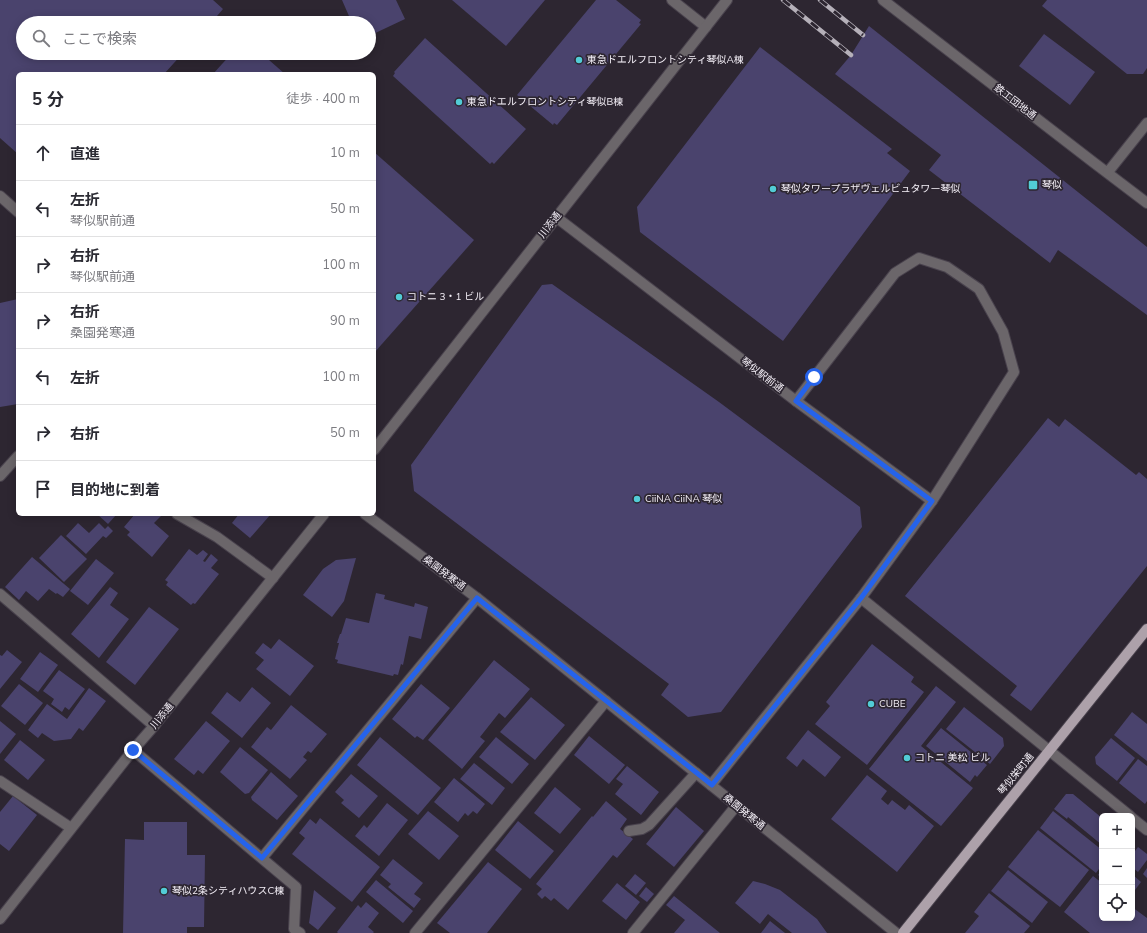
<!DOCTYPE html>
<html lang="ja">
<head>
<meta charset="utf-8">
<style>
  body { margin:0; font-family:"Nunito Sans","Noto Sans JP",sans-serif; background:#f2f2f3; color:#2b2b33 }
  .controls { position:absolute; right:12px; bottom:12px; display:grid; overflow:hidden; border-radius:6px; box-shadow:0 2px 10px #0003 }
  .controls button { width:36px; height:36px; display:grid; place-items:center; padding:0; border:0; border-bottom:1px solid #e1e1e2; background:#fff; color:#2b2b33; font:20px sans-serif }
  .stop { position:absolute; width:12px; height:12px; margin:-9px; border:3px solid #2563eb; border-radius:50%; background:#fff }
  .stop.end { background:#2563eb; border-color:#fff; box-shadow:0 1px 4px #0008 }
  .list { margin:0; padding:0; list-style:none }
  h2 { display:flex; justify-content:space-between; align-items:center; height:52px; margin:0; padding:0 16px; font-size:17px }
  h2 small { font-size:13px; font-weight:400; color:#7c7c81 }
  .list li { display:grid; grid-template-columns:26px 1fr auto; gap:12px; align-items:center; box-sizing:border-box; height:56px; padding:0 16px; border-top:1px solid #e1e1e2 }
  .list b { display:block; font-size:15px; white-space:nowrap }
  .list p { margin:0; font-size:13px; white-space:nowrap; color:#7c7c81 }
  .list em { font-size:13px; font-style:normal; color:#7c7c81 }
  .icon { flex:none; width:22px; height:22px; fill:none; stroke:currentColor; stroke-width:2; stroke-linecap:round; stroke-linejoin:round }
  .map { position:relative; flex:none; width:1147px; height:933px; overflow:hidden }
  .search { position:absolute; background:#fff; box-shadow:0 2px 10px #0003; left:16px; top:16px; width:360px; height:44px; display:flex; align-items:center; gap:10px; box-sizing:border-box; padding:0 14px; border-radius:22px; color:#7c7c81; font-size:15px }
  .panel { position:absolute; background:#fff; box-shadow:0 2px 10px #0003; left:16px; top:72px; width:360px; height:444px; border-radius:6px }
  .map>svg:first-child { display:block }
  .building { fill:#4a436d }
  .lines { fill:none; stroke-linecap:round; stroke-linejoin:round }
  .minor-casing { stroke:#49424d; stroke-width:12 }
  .major-casing { stroke:#49424d; stroke-width:12 }
  .minor { stroke:#6b666a; stroke-width:10 }
  .major { stroke:#ada1aa; stroke-width:10 }
  .rail-casing { stroke:#b5b0b9; stroke-width:4.5 }
  .rail { stroke:#2d2631; stroke-width:3; stroke-dasharray:9; stroke-linecap:butt }
  .route { stroke:#2563eb; stroke-width:5 }
  .poi-dot { fill:#52ccd6; stroke:#2d2631; stroke-width:1.5 }
  .labels { text-anchor:middle; dominant-baseline:central; stroke-width:3.5; stroke-linejoin:round; paint-order:stroke }
  .poi-label { font-size:10px; fill:#f5f0f8; stroke:#2d2631; text-anchor:start }
  .street-label { font-size:10px; fill:#f5f0f8; stroke:#2d2631 }
</style>
</head>
<body>
<div class="map">
<svg width="1147" height="933" viewBox="0 0 1147 933">
  <rect width="100%" height="100%" fill="#2d2631"/>
  <g class="building">
    <path d="M0,0H213L223,9L211,23H23V53H183L164,74H18V154L0,138Z"/>
    <path d="M342,0H396L405,19L369,36V23H352Z"/>
    <path d="M452,0H545L506,46Z"/>
    <path d="M596,0H616L641,20L639,23L641,24L557,125L554,123L553,125L517,95Z"/>
    <path d="M1047,0H1147V68L1143,74H1127L1042,6Z"/>
    <path d="M869,26L1147,247V315L1058,250L1050,263L929,170L941,155L835,74L851,55Z"/>
    <path d="M1044,34L1095,72L1070,105L1019,66Z"/>
    <path d="M425,38L526,129L494,164L492,162L490,164L393,76L395,73L394,72Z"/>
    <path d="M760,47L892,149L887,153L910,171L783,341L640,232L637,207Z"/>
    <path d="M232,53H261L285,74H213Z"/>
    <path d="M374,152L474,240L374,353Z"/>
    <path d="M552,284L719,402L860,507L862,527L721,712L688,717L661,695L669,684L414,491L411,465L542,285Z"/>
    <path d="M18,299V404L0,407V303Z"/>
    <path d="M1048,418L1059,427L1065,419L1136,475L1139,472L1147,479V566L1031,711L1010,695L1017,686L905,596Z"/>
    <path d="M97,514H117L108,524Z"/>
    <path d="M135,514H160L162,515L154,523L169,536L152,557L127,535L130,532L124,527Z"/>
    <path d="M239,514H271L250,538L232,523Z"/>
    <path d="M78,523L89,533L99,523L105,529L108,526L113,531L106,538L103,536L86,554L66,536Z"/>
    <path d="M61,535L87,559L64,582L39,558Z"/>
    <path d="M189,549L197,555L203,550L208,554L203,561L205,562L211,554L218,560L211,568L219,574L195,604L193,603L191,605L166,585L168,582L165,580Z"/>
    <path d="M32,557L70,589L63,597L57,593L56,594L49,589L38,601L26,591L19,600L5,587Z"/>
    <path d="M356,558L344,601L332,617L303,595L323,569L336,560Z"/>
    <path d="M96,559L114,573L88,605L70,591Z"/>
    <path d="M110,587L118,593L110,605L129,619L99,658L71,634Z"/>
    <path d="M376,593L385,595L384,599L414,607L415,603L428,607L421,639L409,636L403,665L401,664L398,675L394,674L393,676L337,663L338,660L335,659L339,643H337L340,634H341L346,618L369,623Z"/>
    <path d="M149,607L179,629L135,685L106,662Z"/>
    <path d="M279,639L314,666L290,696L256,669L264,660L255,653L263,643L271,649Z"/>
    <path d="M872,644L914,677L911,682L924,692L867,765L815,724L830,706L826,702Z"/>
    <path d="M7,650L22,662L0,689V655L2,656Z"/>
    <path d="M40,652L58,665L38,692L20,679Z"/>
    <path d="M494,660L530,689L505,718L499,713L480,737L485,741L462,769L428,740Z"/>
    <path d="M59,670L85,689L69,710L65,707L62,712L51,704L54,699L43,691Z"/>
    <path d="M19,684L43,703L25,725L1,706Z"/>
    <path d="M421,684L450,708L423,740L417,736L415,738L392,719Z"/>
    <path d="M936,686L956,702L921,746L973,788L941,826L869,769Z"/>
    <path d="M252,687L271,703L242,738L211,713L227,692L240,702Z"/>
    <path d="M89,688L106,701L83,731L79,728L71,739L54,741L42,733L38,738L28,730L47,704L67,719Z"/>
    <path d="M531,697L565,725L535,760L500,732Z"/>
    <path d="M291,705L327,734L311,753L308,751L303,757L307,760L290,779L251,747L267,727L271,730Z"/>
    <path d="M964,707L1003,738L1004,746L990,764L946,729Z"/>
    <path d="M1132,712L1147,724V761L1114,735Z"/>
    <path d="M0,721L16,734L0,754Z"/>
    <path d="M206,721L230,741L203,774L198,770L194,775L174,759Z"/>
    <path d="M941,728L987,765L977,777L975,775L970,782L926,746Z"/>
    <path d="M808,730L841,757L825,777L803,759L797,767L786,758Z"/>
    <path d="M589,736L625,765L609,784L574,755Z"/>
    <path d="M380,737L441,788L418,815L357,765Z"/>
    <path d="M496,737L529,764L512,784L479,757Z"/>
    <path d="M1111,738L1135,758L1117,781L1096,764L1095,757Z"/>
    <path d="M20,740L45,760L28,780L4,760Z"/>
    <path d="M240,747L268,770L249,793L245,794L220,772Z"/>
    <path d="M1138,759L1147,766V801L1145,804L1119,783Z"/>
    <path d="M474,763L505,788L492,805L460,779Z"/>
    <path d="M627,766L659,792L641,815L615,794L623,784L616,779Z"/>
    <path d="M271,772L298,796L277,820L252,800L251,797Z"/>
    <path d="M351,774L378,796L359,818L341,803L344,800L335,792Z"/>
    <path d="M867,775L887,791L881,799L888,805L892,800L905,810L909,805L934,826L897,872L831,819Z"/>
    <path d="M454,778L485,804L477,814L473,811L468,816L465,813L458,822L434,802Z"/>
    <path d="M555,787L581,809L560,834L534,813Z"/>
    <path d="M1066,794H1073L1102,818V845L1068,817L1067,819L1054,809Z"/>
    <path d="M13,796L37,815L9,851L0,844V812Z"/>
    <path d="M606,801L627,819L620,829L633,839L617,858L613,855L568,910L554,898L551,901L545,896L542,899L537,894L542,889L536,884L592,816L593,817Z"/>
    <path d="M387,803L408,820L379,856L355,836L364,825L367,828Z"/>
    <path d="M676,807L704,831L674,867L646,844Z"/>
    <path d="M428,811L459,836L439,860L408,834Z"/>
    <path d="M1053,811L1102,850V865L1096,873L1040,828Z"/>
    <path d="M320,818L380,867L352,902L292,854L305,838L299,833L310,819L316,824Z"/>
    <path d="M518,821L554,851L530,879L495,850Z"/>
    <path d="M144,822H187V855H205L204,927H187V933H123L125,839L144,840Z"/>
    <path d="M1038,830L1089,870L1060,907L1008,867Z"/>
    <path d="M1138,847L1147,854V860L1138,872L1132,867V855Z"/>
    <path d="M393,859L423,883L414,894L421,899L414,908L388,887L391,884L380,875Z"/>
    <path d="M488,862L522,889L487,933H450L437,923Z"/>
    <path d="M1147,868V878L1143,874Z"/>
    <path d="M1008,870L1048,902L1032,923L991,891Z"/>
    <path d="M1102,870V878L1098,875Z"/>
    <path d="M635,874L646,883L636,895L625,886Z"/>
    <path d="M1132,874L1141,882L1132,894Z"/>
    <path d="M1093,876L1102,883V918H1132V907L1147,918V933H1090L1064,912Z"/>
    <path d="M376,880L413,911L403,923L366,892Z"/>
    <path d="M753,881L765,884L780,890L817,919L827,933H792L768,914L760,924L735,903Z"/>
    <path d="M617,883L640,902L626,920L602,901Z"/>
    <path d="M646,887L654,894L647,902L639,896Z"/>
    <path d="M314,890L336,908L318,930L309,923Z"/>
    <path d="M989,893L1030,926L1024,933H965L979,916L974,912Z"/>
    <path d="M674,896L720,933H674L685,920L666,905Z"/>
    <path d="M366,902L379,913L368,927L374,932L373,933H338L337,932L358,905L361,908Z"/>
    <path d="M770,921L785,933H761Z"/>
  </g>
  <g class="lines">
    <g class="minor-casing">
      <g id="minor">
        <path d="M672,0L706,27"/>
        <path d="M883,0L1093,162L1147,203"/>
        <path d="M1108,172L1147,123"/>
        <path d="M0,196L18,212"/>
        <path d="M556,217L796,401L932,501"/>
        <path d="M374,450L727,0"/>
        <path d="M0,476L18,456"/>
        <path d="M177,514L217,537L273,578"/>
        <path d="M365,514L477,598L896,933"/>
        <path d="M0,594L154,726"/>
        <path d="M861,598L1130,816"/>
        <path d="M133,750L296,887L294,929L300,933"/>
        <path d="M0,781L71,828"/>
        <path d="M711,785L861,598L932,501L1014,372L1003,332L979,289L947,267L919,258L895,273L796,401"/>
        <path d="M1132,818L1147,830"/>
        <path d="M629,831L642,829L649,825L696,773"/>
        <path d="M262,858L477,598"/>
        <path d="M0,919L133,750L154,726L324,514"/>
        <path d="M415,933L606,701"/>
        <path d="M633,933L736,806"/>
      </g>
    </g>
    <g class="major-casing">
      <path id="major" d="M903,933L1147,629"/>
    </g>
    <use href="#minor" class="minor"/>
    <use href="#major" class="major"/>
    <g class="rail-casing">
      <g id="rail">
        <path d="M783,0L851,55"/>
        <path d="M820,0L863,35"/>
      </g>
    </g>
    <use href="#rail" class="rail"/>
  </g>
  <g class="lines">
    <path class="route" d="M133,750L262,858L477,598L712,785L861,598L932,501L796,401L814,377"/>
  </g>
  <g class="poi-dot">
    <circle cx="579" cy="60" r="4"/>
    <circle cx="459" cy="102" r="4"/>
    <rect x="1028" y="180" width="10" height="10" rx="2"/>
    <circle cx="773" cy="189" r="4"/>
    <circle cx="399" cy="297" r="4"/>
    <circle cx="637" cy="499" r="4"/>
    <circle cx="871" cy="704" r="4"/>
    <circle cx="907" cy="758" r="4"/>
    <circle cx="164" cy="891" r="4"/>
  </g>
  <g class="labels">
    <g class="poi-label">
      <text x="587" y="60">東急ドエルフロントシティ琴似A棟</text>
      <text x="467" y="102">東急ドエルフロントシティ琴似B棟</text>
      <text x="1042" y="185">琴似</text>
      <text x="781" y="189">琴似タワープラザヴェルビュタワー琴似</text>
      <text x="407" y="297">コトニ 3・1 ビル</text>
      <text x="645" y="499">CiiNA CiiNA 琴似</text>
      <text x="879" y="704">CUBE</text>
      <text x="915" y="758">コトニ 美松 ビル</text>
      <text x="172" y="891">琴似2条シティハウスC棟</text>
    </g>
    <g class="street-label">
      <text transform="translate(1015 102) rotate(38)">鉄工団地通</text>
      <text transform="translate(550 225) rotate(-52)">川添通</text>
      <text transform="translate(762 375) rotate(37)">琴似駅前通</text>
      <text transform="translate(444 573) rotate(37)">桑園発寒通</text>
      <text transform="translate(162 716) rotate(-51)">川添通</text>
      <text transform="translate(1016 774) rotate(-51)">琴似栄町通</text>
      <text transform="translate(744 812) rotate(39)">桑園発寒通</text>
    </g>
  </g>
</svg>
<div class="controls">
<button>+</button>
<button>−</button>
<button><svg class="icon" aria-label="locate" viewBox="0 0 24 24"><circle cx="12" cy="12" r="6"/><path d="M12 2v4M12 18v4M2 12h4M18 12h4"/></svg></button>
</div>
<div class="stop" style="left:814px;top:377px"></div>
<div class="stop end" style="left:133px;top:750px"></div>
<div class="search"><svg class="icon" aria-label="search" viewBox="0 0 24 24"><circle cx="10" cy="10" r="6"/><path d="M15 15l6 6"/></svg>ここで検索</div>
<section class="panel">
<h2>5 分<small>徒歩 · 400 m</small></h2>
<ul class="list">
<li><svg class="icon" aria-label="ahead" viewBox="0 0 24 24"><path d="M12 20V5M6 11l6-6 6 6"/></svg><div><b>直進</b></div><em>10 m</em></li>
<li><svg class="icon" aria-label="left" viewBox="0 0 24 24"><path d="M17 20v-9H6M10 6l-5 5 5 5"/></svg><div><b>左折</b><p>琴似駅前通</p></div><em>50 m</em></li>
<li><svg class="icon" aria-label="right" viewBox="0 0 24 24"><path d="M7 20v-9h11M14 6l5 5-5 5"/></svg><div><b>右折</b><p>琴似駅前通</p></div><em>100 m</em></li>
<li><svg class="icon" aria-label="right" viewBox="0 0 24 24"><path d="M7 20v-9h11M14 6l5 5-5 5"/></svg><div><b>右折</b><p>桑園発寒通</p></div><em>90 m</em></li>
<li><svg class="icon" aria-label="left" viewBox="0 0 24 24"><path d="M17 20v-9H6M10 6l-5 5 5 5"/></svg><div><b>左折</b></div><em>100 m</em></li>
<li><svg class="icon" aria-label="right" viewBox="0 0 24 24"><path d="M7 20v-9h11M14 6l5 5-5 5"/></svg><div><b>右折</b></div><em>50 m</em></li>
<li><svg class="icon" aria-label="arrive" viewBox="0 0 24 24"><path d="M6 21V4h12l-3 4 3 4H6"/></svg><div><b>目的地に到着</b></div></li>
</ul>
</section>
</div>
</body>
</html>
